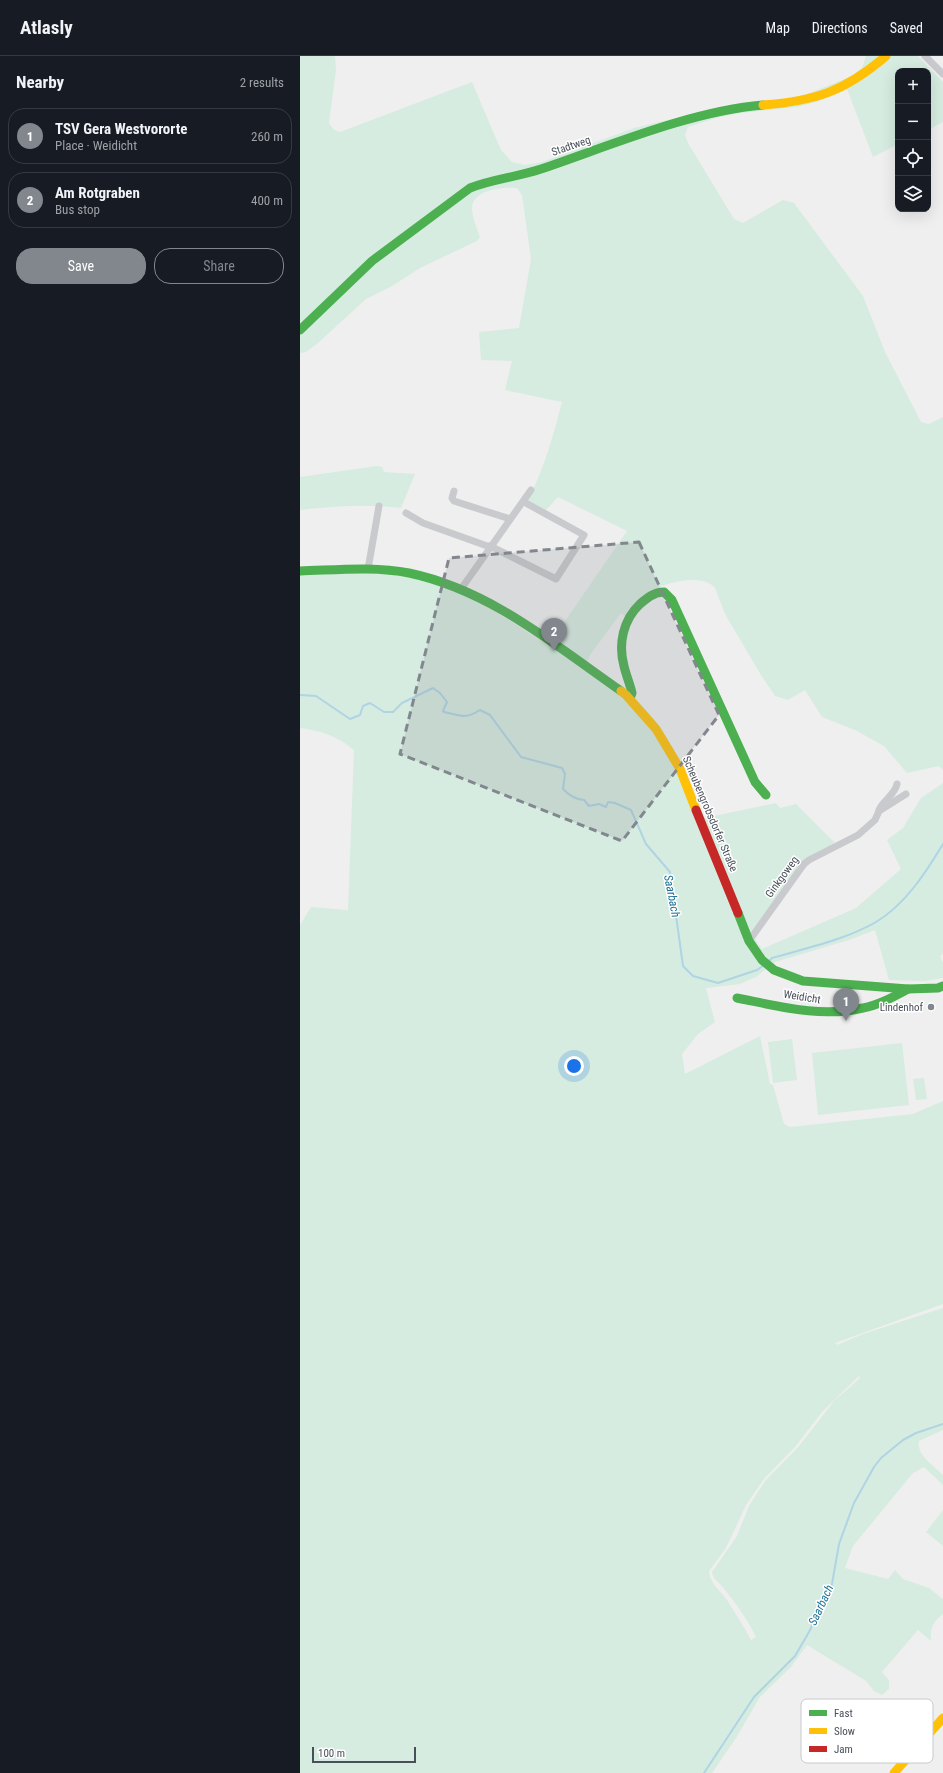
<!DOCTYPE html>
<html lang="en">
<head>
<meta charset="utf-8">
<style>
  body { margin:0; font-family:"Roboto Condensed",sans-serif; background:#20242c; color:#f1f3f6 }
  .controls { position:absolute; right:12px; top:12px; display:grid; overflow:hidden; border-radius:8px; box-shadow:0 4px 16px #0002 }
  .controls button { width:36px; height:36px; display:grid; place-items:center; padding:0; border:0; border-bottom:1px solid #363941; background:#171b24; color:#f1f3f6; font:20px sans-serif }
  .scale { position:absolute; left:12px; bottom:10px; width:104px; box-sizing:border-box; padding-left:4px; border:2px solid #484f59; border-top:0; font-size:11px; line-height:14px; white-space:nowrap; color:#484f59; -webkit-text-stroke:3px #fff; paint-order:stroke }
  .you { position:absolute; left:274px; top:1010px; width:14px; height:14px; margin:-10px; border:3px solid #fff; border-radius:50%; background:#1a73e8; box-shadow:0 0 0 6px #1a73e833 }
  .badge { display:grid; place-items:center; width:26px; height:26px; border-radius:50%; background:#82878e; color:#fff; font-size:13px; font-weight:700 }
  .pin { position:absolute; translate:-50% -33px; filter:drop-shadow(0 1px 2px #0008) }
  .pin::after { content:''; position:absolute; top:21px; width:14px; height:12px; background:inherit; clip-path:polygon(0 0,100% 0,50% 100%) }
  .list { margin:0; padding:0; list-style:none }
  h2 { display:flex; justify-content:space-between; align-items:center; height:52px; margin:0; padding:0 16px; font-size:17px }
  h2 small { font-size:13px; font-weight:400; color:#9ea1a6 }
  .list li { display:grid; grid-template-columns:26px 1fr auto; gap:12px; align-items:center; box-sizing:border-box; height:56px; margin:0 8px 8px; padding:0 8px; border:1px solid #363941; border-radius:16px }
  .list b { display:block; font-size:15px; white-space:nowrap }
  .list p { margin:0; font-size:13px; white-space:nowrap; color:#9ea1a6 }
  .list em { font-size:13px; font-style:normal; color:#9ea1a6 }
  .actions { display:flex; gap:8px; padding:12px 16px }
  .actions a { flex:1; padding:9px 0; border:1px solid #82878e; border-radius:16px; text-align:center; font-size:14px; color:#82878e }
  .actions .main { background:#82878e; color:#fff }
  .icon { flex:none; width:22px; height:22px; fill:none; stroke:currentColor; stroke-width:2; stroke-linecap:round; stroke-linejoin:round }
  .map { position:relative; flex:none; width:643px; height:1717px; overflow:hidden }
  header { display:flex; align-items:center; gap:24px; box-sizing:border-box; height:56px; padding:0 20px; background:#171b24; border-bottom:1px solid #363941 }
  header strong { font-size:19px }
  nav { display:flex; gap:22px; margin-inline-start:auto; font-size:14px }
  main { display:flex }
  aside { flex:1; background:#171b24 }
  .map>svg:first-child { display:block }
  .green { fill:#d6ece0; fill-rule:evenodd }
  .lines { fill:none; stroke-linecap:round; stroke-linejoin:round }
  .stream { stroke:#afd4e4; stroke-width:2 }
  .street { stroke:#c9cacd; stroke-width:7 }
  .fast { stroke:#4caf50; stroke-width:9 }
  .slow { stroke:#ffc107; stroke-width:9 }
  .jam { stroke:#c62828; stroke-width:9 }
  .marked { fill:#82878e; fill-opacity:0.2; stroke:#82878e; stroke-width:3; stroke-dasharray:8 5; stroke-linejoin:round }
  .poi-dot { fill:#82878e; stroke:#fff; stroke-width:1.5 }
  .labels { text-anchor:middle; dominant-baseline:central; stroke-width:3; stroke-linejoin:round; paint-order:stroke }
  .street-label { font-size:11px; fill:#484f59; stroke:#fff }
  .poi-label { font-size:11px; fill:#484f59; stroke:#fff; text-anchor:end }
  .water-label { font-size:12px; font-style:italic; fill:#1e7196; stroke:#fff }
  .key { fill:#fff; stroke:#c8cacd; stroke-width:1 }
  .key-label { font-size:11px; fill:#484f59 }
</style>
</head>
<body>
<header>
<strong>Atlasly</strong>
<nav><a>Map</a><a>Directions</a><a>Saved</a></nav>
</header>
<main>
<aside>
<h2>Nearby<small>2 results</small></h2>
<ul class="list">
<li><span class="badge">1</span><div><b>TSV Gera Westvororte</b><p>Place · Weidicht</p></div><em>260 m</em></li>
<li><span class="badge">2</span><div><b>Am Rotgraben</b><p>Bus stop</p></div><em>400 m</em></li>
</ul>
<div class="actions"><a class="main">Save</a><a>Share</a></div>
</aside>
<div class="map">
<svg width="643" height="1717" viewBox="0 0 643 1717">
  <rect width="100%" height="100%" fill="#efefef"/>
  <g class="green">
    <path d="M0,0H35L36,14L29,67L34,74L40,76L172,26L201,94L212,106L225,109L242,106L334,72L435,48L497,42L552,20L562,12L566,0H586L589,2L591,0H618L643,26V66L628,74V15H598V88L573,101L547,33L519,45L497,51L441,57L416,62L388,71L385,79L388,87L434,163L443,167L483,144L494,147L563,240L585,296L621,366L629,368L643,361V714L639,710L607,717L584,690L555,674L522,661L505,634L488,644L475,640L461,619L425,558L415,532C403,517 364,526 350,536C341,542 333,552 325,560L321,557L290,599L287,606C304,618 322,629 336,643C371,678 387,717 404,762L476,747L480,752L496,748L535,787L502,805L451,877L462,893L556,852L601,813L587,784L603,772L621,742L643,727V898L640,900L643,907V922L625,925L589,924L575,874L549,884L475,906L456,921L440,928L406,932L415,966L398,978L382,998L385,1018L460,980L470,1028L473,1029L484,1068L490,1071L613,1058L643,1045V1248L535,1287L537,1289L563,1278L643,1252V1374L619,1385C616,1399 634,1410 643,1419V1429L624,1411L613,1417L553,1490L545,1512L588,1523L595,1514L603,1523L629,1532L643,1543V1558C633,1566 630,1572 631,1585L618,1574L582,1616L589,1624V1633L582,1639L574,1635L566,1625L507,1589L491,1611L460,1641L436,1682L412,1717H0V869L11,851L48,854L54,694C37,680 22,675 0,672V518C35,517 71,515 106,521C159,529 205,561 248,590L327,475L258,441L246,454L227,445C244,414 253,380 262,346L205,334L212,305L181,304L179,276L219,272L231,203L222,139L217,132C203,131 171,133 172,154C173,163 177,173 180,181L177,185L120,212L92,230L66,243L18,287L6,296L0,297ZM559,1320L560,1322L534,1345L499,1390L465,1425L449,1450L437,1480L412,1516C412,1521 417,1525 421,1529C434,1545 447,1562 456,1581L451,1584C444,1570 435,1557 427,1544C420,1534 410,1528 409,1515L426,1492L446,1449L464,1423L495,1391L522,1356Z"/>
    <path d="M77,410L82,411L84,416L115,418L101,452C68,448 34,450 0,454V421Z"/>
    <path d="M492,983L497,1024L473,1027L468,986Z"/>
    <path d="M602,987L609,1049L518,1059L512,997Z"/>
    <path d="M624,1022L627,1043L616,1044L613,1023Z"/>
    <path d="M643,1454V1490L626,1476Z"/>
  </g>
  <g class="lines">
    <g class="stream">
      <path d="M0,639L16,640L50,663L60,659L63,650L70,647L84,656H93L102,647L133,632L140,637L147,646L143,655L144,656C161,659 164,664 180,654L190,659L221,701L262,712L265,718L263,733C270,740 275,743 284,744L289,750L299,748L306,751L308,746L315,747L331,754L346,788L370,816L383,910L393,920L418,927L457,914L464,909"/>
      <path d="M469,905L472,902C506,892 545,884 576,866C606,848 626,816 643,788"/>
      <path d="M404,1717L454,1641L495,1600L509,1576L532,1528L539,1488L554,1447L574,1411L581,1402L603,1384L616,1377L643,1368"/>
    </g>
    <g class="street">
      <path d="M625,0L643,18"/>
      <path d="M154,435L152,442L154,445L210,463"/>
      <path d="M106,457L123,467L190,491"/>
      <path d="M190,490L256,523L284,479L224,446"/>
      <path d="M68,513L79,450"/>
      <path d="M161,533L231,434"/>
      <path d="M579,754C583,744 595,739 597,728"/>
      <path d="M449,885L504,808L509,804L558,779L575,764L579,755L606,738"/>
    </g>
    <g class="fast">
      <path d="M0,274L72,205L170,132C193,123 217,121 241,113C309,90 391,55 463,49"/>
      <path d="M0,515C36,514 74,510 109,517C190,534 255,589 321,635"/>
      <path d="M330,642L332,637C330,628 326,619 324,610C318,588 323,564 340,548C347,542 354,536 364,536L372,544L455,726L466,739"/>
      <path d="M438,857L449,885L462,904L474,914L503,925L608,933L638,932L643,930"/>
      <path d="M437,942C478,950 520,962 563,952C579,949 593,941 608,933"/>
    </g>
    <g class="slow">
      <path d="M463,49C516,45 545,35 586,0"/>
      <path d="M321,635L326,639L356,673L380,713L396,754"/>
      <path d="M594,1717L643,1662"/>
    </g>
    <path class="jam" d="M396,754L438,857"/>
  </g>
  <path class="marked" d="M339,486L419,659L322,785L100,698L149,502Z"/>
  <circle class="poi-dot" cx="631" cy="951" r="4"/>
  <g class="labels">
    <g class="street-label">
      <text transform="translate(271 90) rotate(-19)">Stadtweg</text>
      <text transform="translate(410 758) rotate(67)">Scheubengrobsdorfer Straße</text>
      <text transform="translate(482 821) rotate(-54)">Ginkgoweg</text>
      <text transform="translate(502 941) rotate(9)">Weidicht</text>
    </g>
    <g class="poi-label">
      <text x="623" y="951">Lindenhof</text>
    </g>
    <g class="water-label">
      <text transform="translate(372 840) rotate(79)">Saarbach</text>
      <text transform="translate(521 1549) rotate(-65)">Saarbach</text>
    </g>
  </g>
  <rect x="501" y="1643" width="132" height="64" rx="6" class="key"/>
  <rect x="509" y="1654" width="18" height="6" fill="#4caf50"/>
  <rect x="509" y="1672" width="18" height="6" fill="#ffc107"/>
  <rect x="509" y="1690" width="18" height="6" fill="#c62828"/>
  <g class="key-label">
    <text x="534" y="1661">Fast</text>
    <text x="534" y="1679">Slow</text>
    <text x="534" y="1697">Jam</text>
  </g>
</svg>
<div class="controls">
<button>+</button>
<button>−</button>
<button><svg class="icon" aria-label="locate" viewBox="0 0 24 24"><circle cx="12" cy="12" r="6"/><path d="M12 2v4M12 18v4M2 12h4M18 12h4"/></svg></button>
<button><svg class="icon" aria-label="layers" viewBox="0 0 24 24"><path d="M12 4l9 5-9 5-9-5zM3 14l9 5 9-5"/></svg></button>
</div>
<div class="scale">100 m</div>
<div class="you"></div>
<div class="pin badge" style="left:546px;top:965px">1</div>
<div class="pin badge" style="left:254px;top:595px">2</div>
</div>
</main>
</body>
</html>
